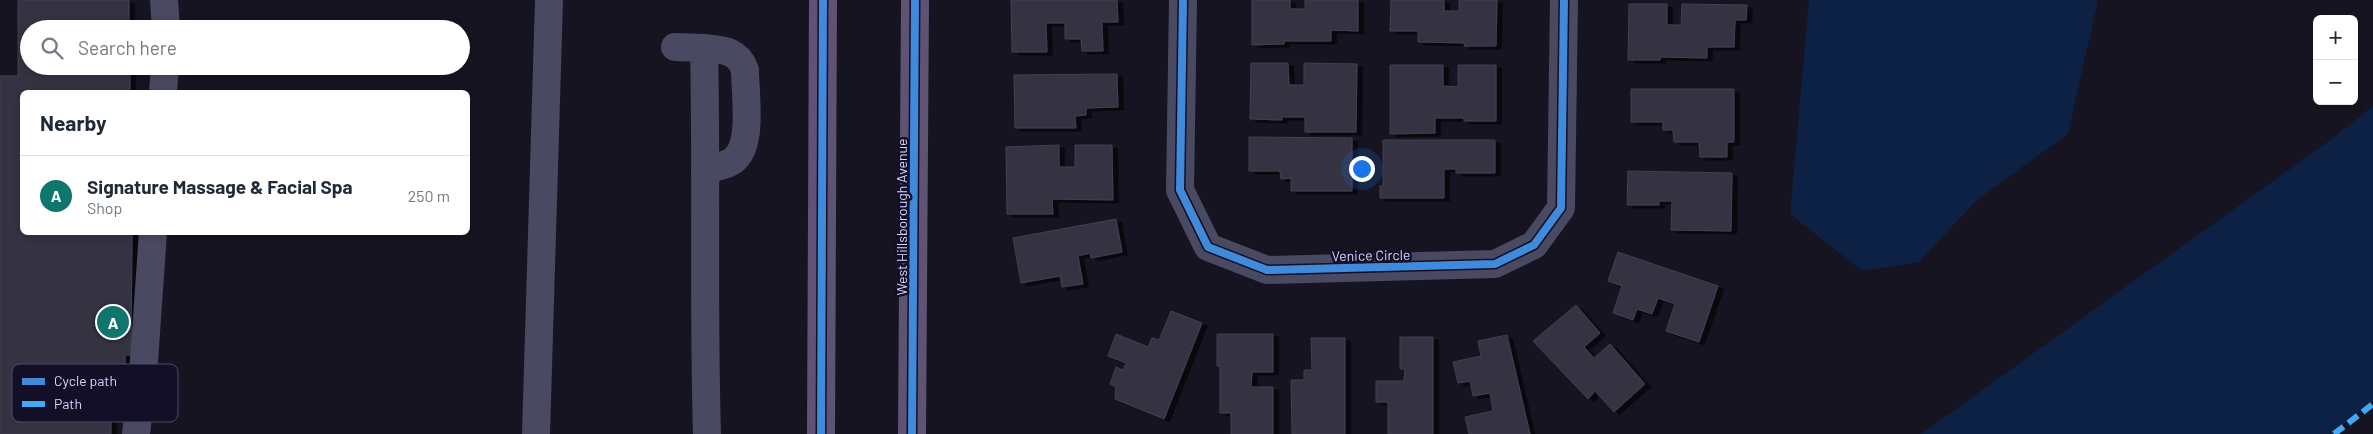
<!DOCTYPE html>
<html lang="en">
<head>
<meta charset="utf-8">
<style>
  body { margin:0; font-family:Barlow,sans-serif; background:#f2f2f3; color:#1f2937 }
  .controls { position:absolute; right:15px; top:15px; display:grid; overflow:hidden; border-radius:8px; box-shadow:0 2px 8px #0003 }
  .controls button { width:45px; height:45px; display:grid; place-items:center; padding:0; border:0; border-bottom:1px solid #e0e1e3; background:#fff; color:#1f2937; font:25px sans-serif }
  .you { position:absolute; left:1361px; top:168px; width:18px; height:18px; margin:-12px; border:4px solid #fff; border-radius:50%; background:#1a73e8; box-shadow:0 0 0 8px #1a73e833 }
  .badge { display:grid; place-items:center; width:32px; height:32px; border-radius:50%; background:#0f766e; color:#fff; font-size:16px; font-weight:700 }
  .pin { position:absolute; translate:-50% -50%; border:2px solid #fff; box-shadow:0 1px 5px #0006 }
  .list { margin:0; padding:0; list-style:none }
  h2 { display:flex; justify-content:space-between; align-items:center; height:65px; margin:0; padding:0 20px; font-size:21px }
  h2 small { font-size:16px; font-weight:400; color:#747a83 }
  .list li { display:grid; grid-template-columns:32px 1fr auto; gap:15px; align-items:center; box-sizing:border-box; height:80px; padding:0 20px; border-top:1px solid #e0e1e3 }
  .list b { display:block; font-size:19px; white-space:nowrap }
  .list p { margin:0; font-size:16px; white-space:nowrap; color:#747a83 }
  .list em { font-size:16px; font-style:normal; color:#747a83 }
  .icon { flex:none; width:28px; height:28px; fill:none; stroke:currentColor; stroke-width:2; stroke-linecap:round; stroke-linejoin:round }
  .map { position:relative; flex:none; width:2373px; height:434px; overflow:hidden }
  .search { position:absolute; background:#fff; box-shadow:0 2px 8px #0003; left:20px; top:20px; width:450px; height:55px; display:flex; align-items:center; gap:12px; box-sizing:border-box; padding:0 18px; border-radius:28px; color:#747a83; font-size:19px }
  .panel { position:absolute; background:#fff; box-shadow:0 2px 8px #0003; left:20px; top:90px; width:450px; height:145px; border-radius:8px }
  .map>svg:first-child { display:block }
  .water { fill:#0d2144 }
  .building { fill:#343243; stroke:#433f54; filter:url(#shadow) }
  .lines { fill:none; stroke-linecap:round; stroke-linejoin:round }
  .minor { stroke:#4a4962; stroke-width:28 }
  .major { stroke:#5e5373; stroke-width:28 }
  .quiet { stroke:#3fa9f5; stroke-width:6; stroke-dasharray:12 6; stroke-linecap:butt }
  .cycleway-casing { stroke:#130f26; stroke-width:11 }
  .cycleway { stroke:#408adc; stroke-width:8 }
  .labels { text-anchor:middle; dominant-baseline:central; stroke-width:5; stroke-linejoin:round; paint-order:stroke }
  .street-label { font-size:14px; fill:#d9d4ff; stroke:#130f26 }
  .key { fill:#130f26; stroke:#4e4a67; stroke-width:1 }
  .key-label { font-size:14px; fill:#d9d4ff }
</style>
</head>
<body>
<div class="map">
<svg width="2373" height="434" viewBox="0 0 2373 434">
  <defs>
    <filter id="shadow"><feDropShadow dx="5.5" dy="3" stdDeviation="0" flood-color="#0009"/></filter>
  </defs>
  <rect width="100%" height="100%" fill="#161421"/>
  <g class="water">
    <path d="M1809,0H2098L2068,134L1978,199L1919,262L1862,271L1790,214Z"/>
    <path d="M2373,106V401L2332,434H1921L2333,138Z"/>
  </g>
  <g class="building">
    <path d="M18,0H129V29H29V66H130V92H22V232H132L131,355H125L126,385H118L119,415H111V434H0V76H18Z"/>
    <path d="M1011,0H1117L1118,22H1102L1103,51H1082L1081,39H1065V23H1046L1047,52H1012Z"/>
    <path d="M1252,0H1290V9H1305V0H1358V31L1331,30V41H1284V44L1252,45Z"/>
    <path d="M1391,0H1444V11H1459V0H1497L1496,46H1464L1465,43L1418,42V31H1390Z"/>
    <path d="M1629,4H1667V25H1681L1682,4L1747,5L1746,20H1735L1734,47H1707V58L1660,57V60H1628Z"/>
    <path d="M1251,63H1288L1289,85H1304V63L1357,64L1356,132H1305V117H1282V120L1250,119Z"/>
    <path d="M1390,65H1443V86L1458,87V65H1496V121H1464V118H1435V133L1390,134Z"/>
    <path d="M1117,74L1118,107L1086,108V115L1075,116L1076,128H1015L1014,75Z"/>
    <path d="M1631,89H1734V142H1727V157H1700L1699,142H1674L1673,130H1663V122H1631Z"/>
    <path d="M1249,137L1352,138V191H1291V178L1281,179L1280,171H1249Z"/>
    <path d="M1383,140H1495V173H1456V169H1444V198H1380V186H1383Z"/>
    <path d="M1059,145V167H1075V145H1112L1113,200L1052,199L1053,214H1007L1006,147Z"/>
    <path d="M1628,171L1732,173L1731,231L1671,230L1672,201H1659V205H1627Z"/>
    <path d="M1116,219L1122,252L1091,258L1090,253L1078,256L1083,284L1062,287L1060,276L1021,283L1013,238Z"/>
    <path d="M1618,252L1718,286L1699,342L1666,331L1675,304L1658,298L1652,314L1637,309L1633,320L1613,313L1622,286L1608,281Z"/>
    <path d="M1576,305L1600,333L1584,347L1594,358L1610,344L1645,384L1614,412L1595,391L1588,399L1533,341Z"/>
    <path d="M1171,311L1202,323L1164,419L1115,399L1116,387L1110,384L1116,367L1123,370L1126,363L1108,356L1116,334L1148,347L1152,338L1159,340Z"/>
    <path d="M1217,334H1273V372H1252L1251,387H1273V434H1231V413H1220V366H1217Z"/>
    <path d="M1507,335L1530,434H1469L1465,417L1493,411L1490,393L1473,396L1470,381L1458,383L1453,362L1481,356L1478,341Z"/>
    <path d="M1400,337H1433V434H1388V402H1376V381H1404L1405,369H1400Z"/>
    <path d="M1311,338H1345V434H1292L1291,380H1304V370H1312Z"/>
  </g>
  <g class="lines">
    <g class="minor">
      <path d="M164,0L166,29"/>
      <path d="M1183,0L1180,190L1208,247L1267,270L1495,264L1534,245L1561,208L1564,0"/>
      <path d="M675,47L704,48C707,177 703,305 707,434"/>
      <path d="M704,48C723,50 738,50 745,70C745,93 753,143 735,159C727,166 715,167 705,170"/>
      <path d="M163,92L165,66"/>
      <path d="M136,434L144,361L153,232"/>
      <path d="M536,434L549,0"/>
    </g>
    <g class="major">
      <path d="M821,434L823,0"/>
      <path d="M912,434L915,0"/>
    </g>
    <path class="quiet" d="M2334,434L2373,404"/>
    <g class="cycleway-casing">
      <g id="cycleway">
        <path d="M1183,0L1180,190L1208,247L1267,270L1495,264L1534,245L1561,208L1564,0"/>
        <path d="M821,434L823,0"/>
        <path d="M912,434L915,0"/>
      </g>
    </g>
    <use href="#cycleway" class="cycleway"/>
  </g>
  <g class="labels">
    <g class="street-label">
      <text transform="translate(901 217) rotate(-90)">West Hillsborough Avenue</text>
      <text transform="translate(1371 255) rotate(-1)">Venice Circle</text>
    </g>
  </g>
  <rect x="12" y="364" width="166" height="58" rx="8" class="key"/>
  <rect x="22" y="378" width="23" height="7" fill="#408adc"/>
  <rect x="22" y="401" width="23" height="6" fill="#3fa9f5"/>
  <g class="key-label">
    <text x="54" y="386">Cycle path</text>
    <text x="54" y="409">Path</text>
  </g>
</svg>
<div class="controls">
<button>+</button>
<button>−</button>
</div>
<div class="you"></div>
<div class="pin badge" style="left:113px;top:322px">A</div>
<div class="search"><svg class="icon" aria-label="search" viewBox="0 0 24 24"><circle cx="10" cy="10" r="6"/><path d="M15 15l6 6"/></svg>Search here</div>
<section class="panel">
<h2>Nearby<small></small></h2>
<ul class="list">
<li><span class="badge">A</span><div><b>Signature Massage &amp; Facial Spa</b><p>Shop</p></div><em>250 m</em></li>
</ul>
</section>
</div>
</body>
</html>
